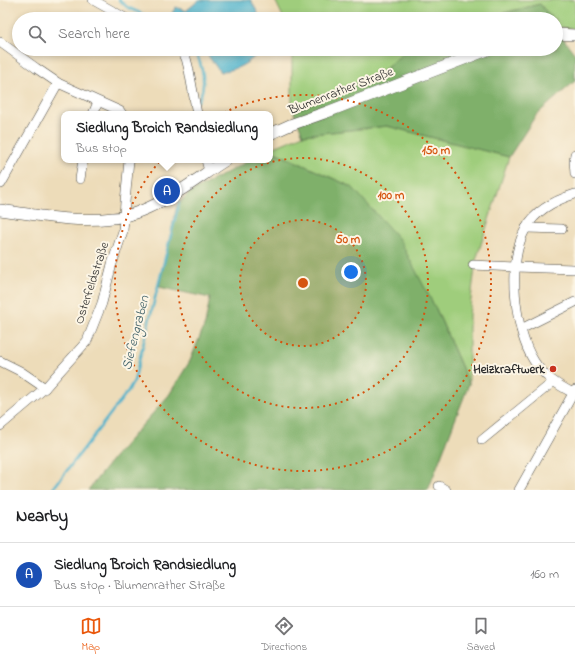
<!DOCTYPE html>
<html lang="en">
<head>
<meta charset="utf-8">
<style>
  body { margin:0; font-family:"Indie Flower",sans-serif; background:#f6f6f6; color:#202124 }
  .you { position:absolute; left:351px; top:272px; width:14px; height:14px; margin:-10px; border:3px solid #fff; border-radius:50%; background:#1a73e8; box-shadow:0 0 0 6px #1a73e833 }
  .badge { display:grid; place-items:center; width:26px; height:26px; border-radius:50%; background:#ea580c; color:#fff; font-size:13px; font-weight:700 }
  .pin { position:absolute; translate:-50% -50%; border:2px solid #fff; box-shadow:0 1px 4px #0006 }
  .popup { position:absolute; left:61px; top:111px; width:212px; height:52px; box-sizing:border-box; display:grid; place-content:center; border-radius:8px; background:#fff; filter:drop-shadow(0 1px 3px #0005); font-size:13px; white-space:nowrap; color:#757577 }
  .popup b { font-size:15px; color:#202124 }
  .popup::after { content:''; position:absolute; left:50%; top:100%; margin-left:-8px; border:8px solid transparent; border-top-color:#fff }
  .list { margin:0; padding:0; list-style:none }
  h2 { display:flex; justify-content:space-between; align-items:center; height:52px; margin:0; padding:0 16px; font-size:17px }
  h2 small { font-size:13px; font-weight:400; color:#757577 }
  .list li { display:grid; grid-template-columns:26px 1fr auto; gap:12px; align-items:center; box-sizing:border-box; height:64px; padding:0 16px; border-top:1px solid #e0e0e0 }
  .list b { display:block; font-size:15px; white-space:nowrap }
  .list p { margin:0; font-size:13px; white-space:nowrap; color:#757577 }
  .list em { font-size:13px; font-style:normal; color:#757577 }
  .icon { flex:none; width:22px; height:22px; fill:none; stroke:currentColor; stroke-width:2; stroke-linecap:round; stroke-linejoin:round }
  .map { position:relative; flex:none; width:575px; height:490px; overflow:hidden }
  .search { position:absolute; background:#fff; box-shadow:0 2px 6px #0003; left:12px; right:12px; top:12px; height:44px; display:flex; align-items:center; gap:10px; box-sizing:border-box; padding:0 14px; border-radius:22px; color:#757577; font-size:15px }
  .sheet { height:116px; background:#fff }
  nav { display:flex; justify-content:space-around; align-items:center; box-sizing:border-box; height:56px; border-top:1px solid #e0e0e0; background:#fff; font-size:11px; color:#757577 }
  nav a { display:grid; justify-items:center; gap:2px }
  nav .on { color:#ea580c }
  .map>svg:first-child { display:block }
  .green { fill:#9fcd7b; stroke:#657c53 }
  .forest { fill:#7fb06b; stroke:#556e4b }
  .water { fill:#4db2cc; stroke:#3c6e7c }
  .lines { fill:none; stroke-linecap:round; stroke-linejoin:round }
  .stream { stroke:#4db2cc; stroke-width:2.5 }
  .minor-casing { stroke:#484640; stroke-width:10 }
  .tertiary-casing { stroke:#484640; stroke-width:12 }
  .minor { stroke:#fff; stroke-width:9 }
  .tertiary { stroke:#fff; stroke-width:11 }
  .ring { fill:none; stroke:#d5540f; stroke-width:2; stroke-dasharray:2 4 }
  .poi-dot { fill:#c8321e; stroke:#fcf5e5; stroke-width:1.5 }
  .labels { text-anchor:middle; dominant-baseline:central; stroke-width:4; stroke-linejoin:round; paint-order:stroke }
  .street-label { font-size:13px; fill:#2b2b2b; stroke:#fcf5e5 }
  .poi-label { font-size:13px; font-weight:bold; fill:#2b2b2b; stroke:#fcf5e5; text-anchor:end }
  .water-label { font-size:14px; font-style:italic; fill:#375a63; stroke:#fcf5e5 }
  .centre { fill:#d5540f; stroke:#fcf5e5; stroke-width:2 }
  .ring-label { font-size:12px; text-anchor:middle; font-weight:bold; fill:#d5540f; stroke:#fcf5e5; stroke-width:4; stroke-linejoin:round; paint-order:stroke }
</style>
</head>
<body>
<div class="map">
<svg width="575" height="490" viewBox="0 0 575 490">
  <rect width="100%" height="100%" fill="#fcf5e5"/>
  <filter id="ink" filterUnits="userSpaceOnUse"><feTurbulence type="fractalNoise" baseFrequency=".025" numOctaves="2"/><feDisplacementMap in="SourceGraphic" scale="8" xChannelSelector="R" yChannelSelector="G"/><feConvolveMatrix kernelMatrix="1 2 1 2 8 2 1 2 1" color-interpolation-filters="sRGB"/></filter>
  <filter id="wash" filterUnits="userSpaceOnUse"><feTurbulence type="fractalNoise" baseFrequency=".012" numOctaves="4" result="noise"/><feDisplacementMap in="SourceGraphic" scale="16" xChannelSelector="R" yChannelSelector="G"/><feGaussianBlur stdDeviation="0.9" result="paint"/><feColorMatrix in="noise" values="0 0 0 0 0 0 0 0 0 0 0 0 0 0 0 0 0 1.4 0 .05"/><feComposite in="paint" operator="in"/></filter>
  <g filter="url(#wash)">
    <rect width="100%" height="100%" fill="#eddcb9"/>
    <g class="green">
      <path d="M275,0H575V29L558,27L556,24V19H552L540,4L480,19H284Z"/>
      <path d="M292,49H408L382,72L294,112L292,104Z"/>
      <path d="M387,126L509,157L476,260L469,315V384L436,309L352,187L270,150V149L303,135Z"/>
    </g>
    <g class="forest">
      <path d="M540,4L552,19H480Z"/>
      <path d="M556,24L558,27L565,41L575,54V81L536,115L509,157L387,126L303,135L294,112L382,72L408,49H556Z"/>
      <path d="M270,150L352,187L399,239L436,309L469,384L428,490H88L115,456L169,395L190,361L205,324L210,298L159,287L177,205L189,193L250,160H270Z"/>
    </g>
    <g class="water">
      <path d="M199,0H251L261,19H183L172,13L176,7L186,11Z"/>
      <path d="M205,49H264C248,62 242,69 220,72L209,57Z"/>
    </g>
    <g class="lines">
      <g class="stream">
        <path d="M119,0L127,7L153,19"/>
        <path d="M195,49C202,66 208,84 198,101"/>
        <path d="M52,490L128,391L134,381L179,203"/>
      </g>
    </g>
  </g>
  <g filter="url(#ink)">
    <g class="lines">
      <g class="minor-casing">
        <g id="minor">
          <path d="M93,0L127,19"/>
          <path d="M0,42L36,68L58,83L120,111L122,114"/>
          <path d="M180,49L186,58L189,70L197,114"/>
          <path d="M93,114L98,102"/>
          <path d="M575,154L574,160L575,174"/>
          <path d="M206,160L209,171"/>
          <path d="M80,179L83,160"/>
          <path d="M1,184L58,83"/>
          <path d="M526,228L562,229"/>
          <path d="M473,265L516,267L574,269"/>
          <path d="M521,329L575,302"/>
          <path d="M0,361L20,371L45,388"/>
          <path d="M573,393C558,385 543,376 534,361C514,330 507,261 526,228C536,210 556,200 575,194"/>
          <path d="M0,426L45,388L87,341L102,303L112,264L123,231L125,202L129,160"/>
          <path d="M482,440L553,382"/>
          <path d="M439,486L446,490"/>
          <path d="M519,490L575,390"/>
        </g>
      </g>
      <g class="tertiary-casing">
        <g id="tertiary">
          <path d="M556,34L575,35"/>
          <path d="M270,134L290,125L327,112L490,49"/>
          <path d="M0,210C37,215 75,223 113,218C130,217 147,209 162,201C184,190 205,173 226,160"/>
        </g>
      </g>
      <use href="#minor" class="minor"/>
      <use href="#tertiary" class="tertiary"/>
    </g>
  </g>
  <circle cx="303" cy="283" r="63" fill="#d5540f" fill-opacity=".12"/>
  <g class="ring">
    <circle cx="303" cy="283" r="63"/>
    <circle cx="303" cy="283" r="125"/>
    <circle cx="303" cy="283" r="188"/>
  </g>
  <circle class="poi-dot" cx="553" cy="369" r="4"/>
  <g class="labels">
    <g class="street-label">
      <text transform="translate(341 91) rotate(-21)">Blumenrather Straße</text>
      <text transform="translate(92 283) rotate(-72)">Osterfeldstraße</text>
    </g>
    <g class="poi-label">
      <text x="545" y="369">Heizkraftwerk</text>
    </g>
    <g class="water-label">
      <text transform="translate(136 333) rotate(-76)">Siefengraben</text>
    </g>
  </g>
  <circle cx="303" cy="283" r="6" class="centre"/>
  <g class="ring-label">
    <text x="436" y="154">150 m</text>
    <text x="391" y="199">100 m</text>
    <text x="348" y="243">50 m</text>
  </g>
</svg>
<div class="you"></div>
<div class="pin badge" style="left:167px;top:191px;background:#1a4fb4">A</div>
<div class="popup"><b>Siedlung Broich Randsiedlung</b>Bus stop</div>
<div class="search"><svg class="icon" aria-label="search" viewBox="0 0 24 24"><circle cx="10" cy="10" r="6"/><path d="M15 15l6 6"/></svg>Search here</div>
</div>
<section class="sheet">
<h2>Nearby<small></small></h2>
<ul class="list">
<li><span class="badge" style="background:#1a4fb4">A</span><div><b>Siedlung Broich Randsiedlung</b><p>Bus stop · Blumenrather Straße</p></div><em>160 m</em></li>
</ul>
</section>
<nav>
<a class="on"><svg class="icon" aria-label="map" viewBox="0 0 24 24"><path d="M3 6l6-2 6 2 6-2v14l-6 2-6-2-6 2zM9 4v14M15 6v14"/></svg>Map</a>
<a><svg class="icon" aria-label="directions" viewBox="0 0 24 24"><path d="M12 3l9 9-9 9-9-9zM9 14v-3h6M13 9l2 2-2 2"/></svg>Directions</a>
<a><svg class="icon" aria-label="saved" viewBox="0 0 24 24"><path d="M7 4h10v16l-5-4-5 4z"/></svg>Saved</a>
</nav>
</body>
</html>
